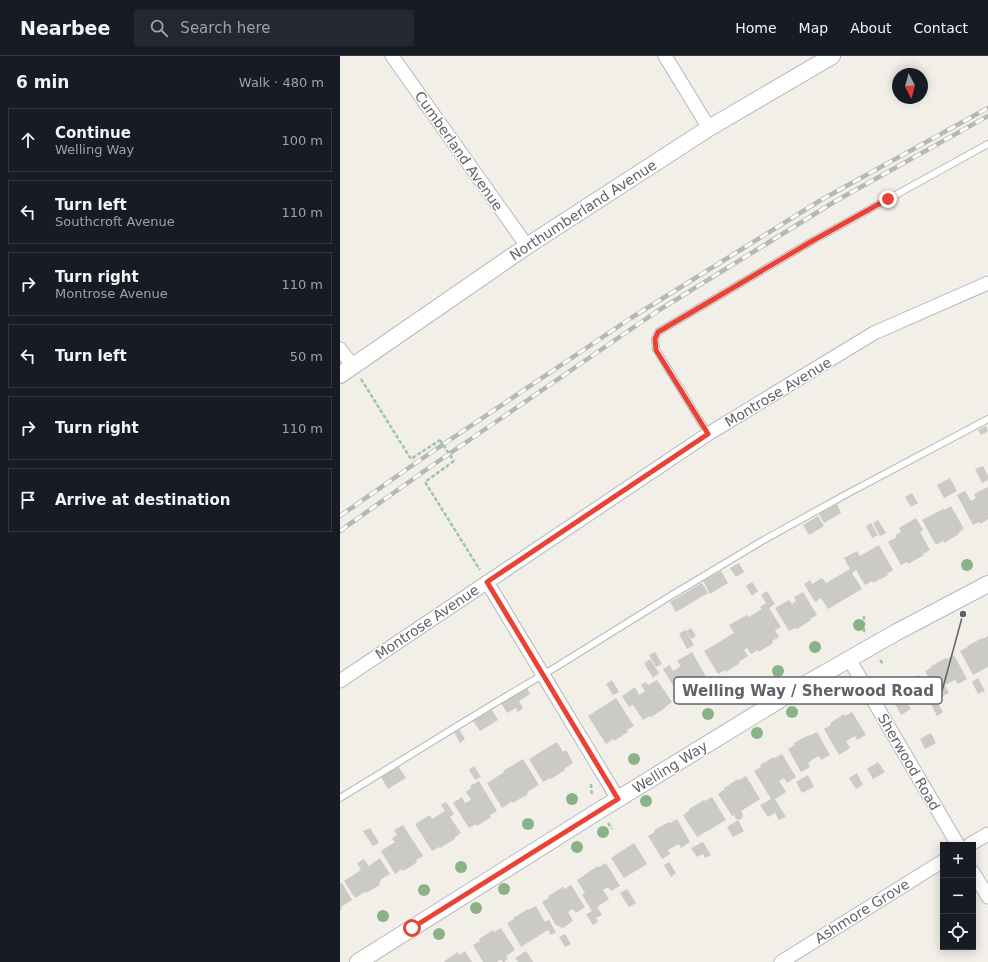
<!DOCTYPE html>
<html lang="en">
<head>
<meta charset="utf-8">
<style>
  body { margin:0; font-family:"DejaVu Sans",sans-serif; background:#242831; color:#f1f3f6 }
  .controls { position:absolute; right:12px; bottom:12px; display:grid; overflow:hidden; border-radius:0px; box-shadow:0 2px 10px #0003 }
  .controls button { width:36px; height:36px; display:grid; place-items:center; padding:0; border:0; border-bottom:1px solid #363941; background:#171b24; color:#f1f3f6; font:20px sans-serif }
  .compass { position:absolute; left:552px; top:12px; width:36px; height:36px; border-radius:50%; background:#171b24; box-shadow:0 2px 10px #0003; rotate:174deg }
  .stop { position:absolute; width:12px; height:12px; margin:-9px; border:3px solid #ea4335; border-radius:50%; background:#fff }
  .stop.end { background:#ea4335; border-color:#fff; box-shadow:0 1px 4px #0008 }
  .list { margin:0; padding:0; list-style:none }
  h2 { display:flex; justify-content:space-between; align-items:center; height:52px; margin:0; padding:0 16px; font-size:17px }
  h2 small { font-size:13px; font-weight:400; color:#9ea1a6 }
  .list li { display:grid; grid-template-columns:26px 1fr auto; gap:12px; align-items:center; box-sizing:border-box; height:64px; margin:0 8px 8px; padding:0 8px; border:1px solid #363941; border-radius:0px }
  .list b { display:block; font-size:15px; white-space:nowrap }
  .list p { margin:0; font-size:13px; white-space:nowrap; color:#9ea1a6 }
  .list em { font-size:13px; font-style:normal; color:#9ea1a6 }
  .icon { flex:none; width:22px; height:22px; fill:none; stroke:currentColor; stroke-width:2; stroke-linecap:round; stroke-linejoin:round }
  .map { position:relative; flex:none; width:648px; height:906px; overflow:hidden }
  header { display:flex; align-items:center; gap:24px; box-sizing:border-box; height:56px; padding:0 20px; background:#171b24; border-bottom:1px solid #363941 }
  header strong { font-size:19px }
  nav { display:flex; gap:22px; margin-inline-start:auto; font-size:14px }
  .search { width:280px; height:36px; background:#242831; display:flex; align-items:center; gap:10px; box-sizing:border-box; padding:0 14px; border-radius:0px; color:#9ea1a6; font-size:15px }
  main { display:flex }
  aside { flex:1; background:#171b24 }
  .map>svg:first-child { display:block }
  .building { fill:#cccac5 }
  .lines { fill:none; stroke-linecap:round; stroke-linejoin:round }
  .service-casing { stroke:#b5b8bc; stroke-width:8 }
  .minor-casing { stroke:#b5b8bc; stroke-width:15 }
  .tertiary-casing { stroke:#b5b8bc; stroke-width:18 }
  .path { stroke:#9cc7a9; stroke-width:2.5; stroke-dasharray:4 2; stroke-linecap:butt }
  .service { stroke:#fff; stroke-width:6 }
  .minor { stroke:#fff; stroke-width:13 }
  .tertiary { stroke:#fff; stroke-width:16 }
  .rail-casing { stroke:#b6b7b8; stroke-width:4.5 }
  .rail { stroke:#fff; stroke-width:3; stroke-dasharray:9; stroke-linecap:butt }
  .path-bridge { stroke:#9cc7a9; stroke-width:2.5; stroke-dasharray:4 2; stroke-linecap:butt }
  .tree { fill:#89b387 }
  .route { stroke:#ea4335; stroke-width:5 }
  .labels { text-anchor:middle; dominant-baseline:central; stroke-width:3; stroke-linejoin:round; paint-order:stroke }
  .street-label { font-size:14px; fill:#5f6368; stroke:#fff }
  .leader { fill:none; stroke:#5f6368; stroke-width:1.5 }
  .callout-dot { fill:#5f6368; stroke:#fff; stroke-width:1.5 }
  .callout { fill:#fff; stroke:#5f6368; stroke-width:1.5 }
  .callout-label { font-size:15px; text-anchor:middle; font-weight:bold; fill:#5f6368 }
</style>
</head>
<body>
<header>
<strong>Nearbee</strong>
<div class="search"><svg class="icon" aria-label="search" viewBox="0 0 24 24"><circle cx="10" cy="10" r="6"/><path d="M15 15l6 6"/></svg>Search here</div>
<nav><a>Home</a><a>Map</a><a>About</a><a>Contact</a></nav>
</header>
<main>
<aside>
<h2>6 min<small>Walk · 480 m</small></h2>
<ul class="list">
<li><svg class="icon" aria-label="ahead" viewBox="0 0 24 24"><path d="M12 20V5M6 11l6-6 6 6"/></svg><div><b>Continue</b><p>Welling Way</p></div><em>100 m</em></li>
<li><svg class="icon" aria-label="left" viewBox="0 0 24 24"><path d="M17 20v-9H6M10 6l-5 5 5 5"/></svg><div><b>Turn left</b><p>Southcroft Avenue</p></div><em>110 m</em></li>
<li><svg class="icon" aria-label="right" viewBox="0 0 24 24"><path d="M7 20v-9h11M14 6l5 5-5 5"/></svg><div><b>Turn right</b><p>Montrose Avenue</p></div><em>110 m</em></li>
<li><svg class="icon" aria-label="left" viewBox="0 0 24 24"><path d="M17 20v-9H6M10 6l-5 5 5 5"/></svg><div><b>Turn left</b></div><em>50 m</em></li>
<li><svg class="icon" aria-label="right" viewBox="0 0 24 24"><path d="M7 20v-9h11M14 6l5 5-5 5"/></svg><div><b>Turn right</b></div><em>110 m</em></li>
<li><svg class="icon" aria-label="arrive" viewBox="0 0 24 24"><path d="M6 21V4h12l-3 4 3 4H6"/></svg><div><b>Arrive at destination</b></div></li>
</ul>
</aside>
<div class="map">
<svg width="648" height="906" viewBox="0 0 648 906">
  <rect width="100%" height="100%" fill="#f1efe8"/>
  <g class="building">
    <path d="M646,370L648,375L641,379L638,374Z"/>
    <path d="M643,410L648,420V424L642,427L635,413Z"/>
    <path d="M610,422L617,435L604,442L597,429Z"/>
    <path d="M648,431V463L640,468L639,466L633,469L617,439L625,435L631,445L636,442L634,438Z"/>
    <path d="M572,437L578,447L571,451L565,441Z"/>
    <path d="M497,448L501,457L484,467L479,458Z"/>
    <path d="M611,450L624,473L618,477L619,478L611,483L604,487L603,485L596,489L582,464L603,453L604,454Z"/>
    <path d="M478,460L484,470L469,479L463,469Z"/>
    <path d="M576,462L583,474L580,476L590,494L583,498L584,499L568,508L567,506L561,509L548,486L557,481L555,479L561,476L559,472Z"/>
    <path d="M538,464L546,477L540,480L533,467Z"/>
    <path d="M531,467L538,479L532,482L526,470Z"/>
    <path d="M539,489L553,514L547,518L548,519L533,527L532,525L525,529L516,514L512,517L522,533L488,553L481,542L475,546L464,528L470,524L472,528L482,522L486,527L510,513L504,502L517,495L520,500Z"/>
    <path d="M399,507L404,516L396,521L390,512Z"/>
    <path d="M381,515L388,527L370,538L363,525Z"/>
    <path d="M412,526L418,535L412,540L406,530Z"/>
    <path d="M362,527L368,537L336,556L330,546Z"/>
    <path d="M427,535L435,548L429,552L441,571L435,574L439,581L432,585L433,587L419,596L418,594L411,598L407,592L404,594L408,600L399,606L400,607L386,616L385,614L378,618L364,595L394,577L389,569L407,559L409,561L422,553L420,551L426,547L421,539Z"/>
    <path d="M463,536L477,559L470,563L471,564L465,568L457,573L456,572L449,575L435,552L449,544L452,548L456,545L454,541Z"/>
    <path d="M351,572L356,580L351,583L346,575Z"/>
    <path d="M345,574L354,589L347,593L339,578Z"/>
    <path d="M648,580V611L633,619L620,595L628,591L627,590L642,582L643,583Z"/>
    <path d="M315,596L322,608L316,611L309,599Z"/>
    <path d="M352,596L368,624L361,629L362,630L355,634L348,639L347,637L340,641L323,613L330,609L333,615L341,610L337,605Z"/>
    <path d="M614,599L627,623L618,628L615,624L605,629L609,637L599,642L598,640L595,641L590,632L593,630L585,615L592,611L591,610L606,602L607,603Z"/>
    <path d="M310,603L319,617L313,622L304,607Z"/>
    <path d="M578,619L591,642L582,647L579,643L568,649L571,653L561,659L548,635L556,631L555,629L570,621V623Z"/>
    <path d="M638,622L645,635L638,638L632,626Z"/>
    <path d="M272,624L279,636L273,639L266,628Z"/>
    <path d="M317,624L332,646L325,651V652L311,661L310,660L303,664L293,649L289,651L282,640L295,631L299,639L305,635L301,629L306,626L308,629Z"/>
    <path d="M187,632L190,638L179,645L183,652L178,656L176,652L167,657L161,647Z"/>
    <path d="M276,642L294,670L287,674L288,676L274,685L273,683L266,688L248,660Z"/>
    <path d="M597,645L603,656L597,660L591,648Z"/>
    <path d="M152,654L158,664L140,675L133,665Z"/>
    <path d="M512,656L526,679L517,684L515,680L506,685L510,692L499,699L484,673L491,669L490,667L504,658L505,660Z"/>
    <path d="M119,673L125,683L120,687L114,676Z"/>
    <path d="M477,676L490,699L481,704L479,700L473,703L468,707L470,711L461,716L448,693L455,689L454,687L461,683L469,679V680Z"/>
    <path d="M591,677L596,687L585,693L580,683Z"/>
    <path d="M217,686L223,696L226,694L233,707L224,713L225,714L211,723L210,722L203,726L189,703Z"/>
    <path d="M442,698L456,721L447,727L444,722L439,725L446,736L435,743L446,761L439,764L435,757L428,761L420,749L431,743L414,715L421,711L420,709L434,701L435,702Z"/>
    <path d="M183,703L199,729L187,736L188,738L173,747L172,745L162,752L147,727L164,716L163,715Z"/>
    <path d="M538,706L545,716L533,723L527,713Z"/>
    <path d="M58,710L66,722L48,733L41,721Z"/>
    <path d="M134,710L141,721L135,724L129,714Z"/>
    <path d="M517,717L523,729L516,733L509,722Z"/>
    <path d="M468,719L474,731L462,737L456,726Z"/>
    <path d="M406,720L420,743L401,755L403,759L402,762L399,764L396,763L394,759L392,760L378,738L385,733L384,732L398,723L399,724Z"/>
    <path d="M139,725L157,755L150,759L151,761L137,770L136,768L129,772L113,747L122,741L125,747L131,744L126,736L131,732L130,730Z"/>
    <path d="M372,741L386,764L357,781L343,759L350,754L349,753L364,744L365,745Z"/>
    <path d="M106,746L114,758L110,761L121,777L114,782L115,783L100,792L99,791L92,795L75,768L90,759L92,763L105,755L101,749Z"/>
    <path d="M337,763L350,786L341,792L339,788L333,791L328,794L330,798L322,803L308,780L315,776L314,774L329,766L330,767Z"/>
    <path d="M398,764L404,775L393,781L387,771Z"/>
    <path d="M63,769L83,800L76,804L77,806L70,811L63,815L62,813L55,818L41,795L55,786L52,782L57,779L54,774Z"/>
    <path d="M30,772L39,787L33,790L23,775Z"/>
    <path d="M363,786L371,799L365,802L363,798L357,801L351,792Z"/>
    <path d="M294,787L307,808L284,822L271,802Z"/>
    <path d="M40,802L50,818L40,824L41,826L39,827L40,829L26,837L25,836L15,842L4,825L21,814L17,807L24,803L29,810Z"/>
    <path d="M329,806L336,817L331,821L324,809Z"/>
    <path d="M266,807L280,830L271,835L268,831L263,834L269,843L257,851L262,859L256,862L258,866L253,869L246,858L252,855L242,839L245,837L237,824L244,820V819L258,810L259,811Z"/>
    <path d="M2,827L12,844L1,851L2,853L0,854V828Z"/>
    <path d="M231,829L245,851L236,857L233,853L228,856L233,865L223,872L216,869L202,846L209,842L208,840L223,831L224,833Z"/>
    <path d="M287,833L296,847L289,851L280,837Z"/>
    <path d="M196,850L205,866L209,864L216,876L211,879L208,874L181,891L167,867L174,863L173,862L188,853V854Z"/>
    <path d="M161,872L175,894L166,900L168,903L164,906H163L161,903L157,906H143L133,889L140,885L139,883L153,874L154,876Z"/>
    <path d="M225,878L231,888L225,891L219,881Z"/>
    <path d="M125,895L132,906H103L118,896L119,899Z"/>
    <path d="M186,895L193,906H178L175,902Z"/>
  </g>
  <g class="lines">
    <g class="service-casing">
      <g id="service">
        <path d="M368,378L316,293L315,283L318,276L474,184L648,88"/>
        <path d="M0,742L155,647L216,611L327,542L422,485L503,440L648,363"/>
      </g>
    </g>
    <g class="minor-casing">
      <g id="minor">
        <path d="M52,0L187,190"/>
        <path d="M325,0L369,72"/>
        <path d="M0,293L13,310"/>
        <path d="M147,526L278,743"/>
        <path d="M509,603L618,789"/>
        <path d="M0,625L368,378L534,277L648,227"/>
        <path d="M629,789L648,778"/>
        <path d="M633,816L648,841"/>
        <path d="M441,906L603,805"/>
      </g>
    </g>
    <g class="tertiary-casing">
      <g id="tertiary">
        <path d="M0,319L187,190L369,72L492,0"/>
        <path d="M18,906L260,754L457,633L555,577L648,528"/>
      </g>
    </g>
    <g class="path">
      <path d="M21,323L71,403L100,384"/>
      <path d="M114,405L85,426L140,514"/>
      <path d="M524,560V576L525,578"/>
      <path d="M540,604L543,608"/>
      <path d="M251,728L252,740"/>
      <path d="M268,767L272,773"/>
    </g>
    <use href="#service" class="service"/>
    <use href="#minor" class="minor"/>
    <use href="#tertiary" class="tertiary"/>
    <g class="rail-casing">
      <g id="rail">
        <path d="M0,460L80,404L291,262L481,144L648,52"/>
        <path d="M0,475L90,411L316,256L494,146L648,60"/>
      </g>
    </g>
    <use href="#rail" class="rail"/>
    <path class="path-bridge" d="M100,384L114,405"/>
  </g>
  <g class="tree">
    <circle cx="627" cy="509" r="6"/>
    <circle cx="519" cy="569" r="6"/>
    <circle cx="475" cy="591" r="6"/>
    <circle cx="438" cy="615" r="6"/>
    <circle cx="452" cy="656" r="6"/>
    <circle cx="368" cy="658" r="6"/>
    <circle cx="417" cy="677" r="6"/>
    <circle cx="294" cy="703" r="6"/>
    <circle cx="232" cy="743" r="6"/>
    <circle cx="306" cy="745" r="6"/>
    <circle cx="188" cy="768" r="6"/>
    <circle cx="263" cy="776" r="6"/>
    <circle cx="237" cy="791" r="6"/>
    <circle cx="121" cy="811" r="6"/>
    <circle cx="164" cy="833" r="6"/>
    <circle cx="84" cy="834" r="6"/>
    <circle cx="136" cy="852" r="6"/>
    <circle cx="43" cy="860" r="6"/>
    <circle cx="99" cy="878" r="6"/>
  </g>
  <g class="lines">
    <path class="route" d="M72,872L278,743L147,526L368,378L316,294L315,283L318,276L474,184L548,143"/>
  </g>
  <g class="labels">
    <g class="street-label">
      <text transform="translate(119 95) rotate(55)">Cumberland Avenue</text>
      <text transform="translate(243 154) rotate(-33)">Northumberland Avenue</text>
      <text transform="translate(438 336) rotate(-31)">Montrose Avenue</text>
      <text transform="translate(87 566) rotate(-34)">Montrose Avenue</text>
      <text transform="translate(569 706) rotate(60)">Sherwood Road</text>
      <text transform="translate(330 711) rotate(-32)">Welling Way</text>
      <text transform="translate(522 855) rotate(-32)">Ashmore Grove</text>
    </g>
  </g>
  <path class="leader" d="M623 558L602 635"/>
  <circle class="callout-dot" cx="623" cy="558" r="4"/>
  <rect class="callout" x="334" y="621" width="268" height="27" rx="4"/>
  <g class="callout-label">
    <text x="468" y="640">Welling Way / Sherwood Road</text>
  </g>
</svg>
<div class="controls">
<button>+</button>
<button>−</button>
<button><svg class="icon" aria-label="locate" viewBox="0 0 24 24"><circle cx="12" cy="12" r="6"/><path d="M12 2v4M12 18v4M2 12h4M18 12h4"/></svg></button>
</div>
<svg class="compass" viewBox="-18 -18 36 36"><path d="M0-13l5 13h-10z" fill="#e53935"/><path d="M0 13l5-13h-10z" fill="#9ea1a6"/></svg>
<div class="stop" style="left:72px;top:872px"></div>
<div class="stop end" style="left:548px;top:143px"></div>
</div>
</main>
</body>
</html>
